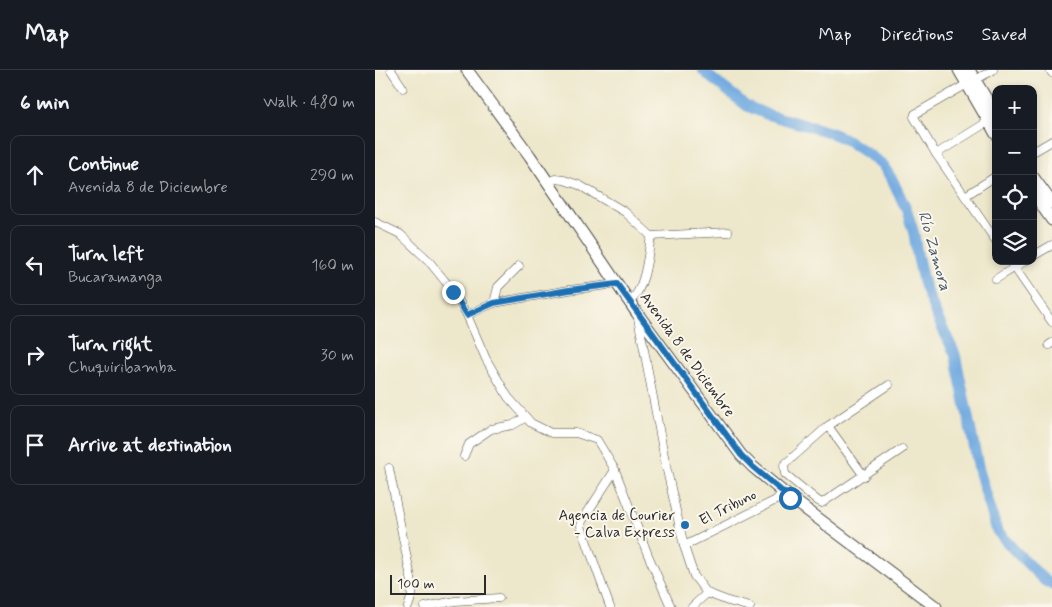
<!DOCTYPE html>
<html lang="en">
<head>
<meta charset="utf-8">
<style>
  body { margin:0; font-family:Mynerve,sans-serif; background:#242831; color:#f1f3f6 }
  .controls { position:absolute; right:15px; top:15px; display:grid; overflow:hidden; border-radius:10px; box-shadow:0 2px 8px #0003 }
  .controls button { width:45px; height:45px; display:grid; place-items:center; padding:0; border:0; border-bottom:1px solid #363941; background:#171b24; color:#f1f3f6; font:25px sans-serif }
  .scale { position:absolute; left:15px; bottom:12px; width:96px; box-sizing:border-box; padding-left:5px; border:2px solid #2b2b2b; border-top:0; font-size:14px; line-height:18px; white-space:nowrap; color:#2b2b2b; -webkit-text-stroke:4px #fbf7ec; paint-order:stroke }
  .stop { position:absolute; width:15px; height:15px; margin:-11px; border:4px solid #1f6fb2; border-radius:50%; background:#fff }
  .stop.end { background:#1f6fb2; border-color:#fff; box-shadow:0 1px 5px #0008 }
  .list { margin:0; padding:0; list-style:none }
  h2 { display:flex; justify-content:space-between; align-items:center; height:65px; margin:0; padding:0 20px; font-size:21px }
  h2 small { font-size:16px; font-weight:400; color:#9ea1a6 }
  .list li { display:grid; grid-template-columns:32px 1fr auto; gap:15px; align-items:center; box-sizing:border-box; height:80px; margin:0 10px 10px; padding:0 10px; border:1px solid #363941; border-radius:10px }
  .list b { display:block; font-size:19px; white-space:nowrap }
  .list p { margin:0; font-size:16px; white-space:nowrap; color:#9ea1a6 }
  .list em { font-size:16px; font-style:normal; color:#9ea1a6 }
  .icon { flex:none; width:28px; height:28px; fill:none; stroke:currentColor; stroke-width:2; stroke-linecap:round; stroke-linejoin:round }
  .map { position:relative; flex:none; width:677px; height:537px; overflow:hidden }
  header { display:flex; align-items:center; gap:30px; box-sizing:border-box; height:70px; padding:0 25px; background:#171b24; border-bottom:1px solid #363941 }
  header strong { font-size:24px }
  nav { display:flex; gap:28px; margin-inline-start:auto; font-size:18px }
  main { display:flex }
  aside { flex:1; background:#171b24 }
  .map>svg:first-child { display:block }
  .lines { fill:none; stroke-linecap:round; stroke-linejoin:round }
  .river { stroke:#70a9e0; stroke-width:11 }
  .minor-casing { stroke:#484743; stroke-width:9 }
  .secondary-casing { stroke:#484743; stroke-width:13 }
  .minor { stroke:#fff; stroke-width:8 }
  .secondary { stroke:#fff; stroke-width:11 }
  .route { stroke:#1f6fb2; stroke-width:6 }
  .poi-dot { fill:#1f6fb2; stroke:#fbf7ec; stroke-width:2 }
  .labels { text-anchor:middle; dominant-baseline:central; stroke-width:4; stroke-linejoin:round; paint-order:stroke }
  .street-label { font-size:15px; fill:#2b2b2b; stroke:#fbf7ec }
  .poi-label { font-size:15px; fill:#2b2b2b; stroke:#fbf7ec; text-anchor:end }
  .water-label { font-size:16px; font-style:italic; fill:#43576a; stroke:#fbf7ec }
</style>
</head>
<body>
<header>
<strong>Map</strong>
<nav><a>Map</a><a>Directions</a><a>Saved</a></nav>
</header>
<main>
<aside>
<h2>6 min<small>Walk · 480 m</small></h2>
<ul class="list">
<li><svg class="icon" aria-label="ahead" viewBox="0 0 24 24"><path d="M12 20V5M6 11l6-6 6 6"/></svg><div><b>Continue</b><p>Avenida 8 de Diciembre</p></div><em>290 m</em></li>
<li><svg class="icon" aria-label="left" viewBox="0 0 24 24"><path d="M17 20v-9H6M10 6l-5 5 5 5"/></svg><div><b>Turn left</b><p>Bucaramanga</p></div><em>160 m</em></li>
<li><svg class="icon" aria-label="right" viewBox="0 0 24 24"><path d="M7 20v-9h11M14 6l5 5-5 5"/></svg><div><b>Turn right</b><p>Chuquiribamba</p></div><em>30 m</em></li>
<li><svg class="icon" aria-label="arrive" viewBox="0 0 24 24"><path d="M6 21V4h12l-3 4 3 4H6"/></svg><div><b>Arrive at destination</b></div></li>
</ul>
</aside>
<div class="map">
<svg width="677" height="537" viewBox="0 0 677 537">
  <rect width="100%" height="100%" fill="#fbf7ec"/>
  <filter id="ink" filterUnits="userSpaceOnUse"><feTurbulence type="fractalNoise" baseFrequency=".02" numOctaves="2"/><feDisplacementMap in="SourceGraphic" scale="10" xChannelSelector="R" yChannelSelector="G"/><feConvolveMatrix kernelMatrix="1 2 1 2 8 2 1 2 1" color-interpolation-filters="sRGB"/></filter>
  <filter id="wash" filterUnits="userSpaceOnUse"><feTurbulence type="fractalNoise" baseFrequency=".0096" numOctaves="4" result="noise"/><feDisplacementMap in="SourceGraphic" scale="20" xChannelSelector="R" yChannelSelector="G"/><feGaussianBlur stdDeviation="1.12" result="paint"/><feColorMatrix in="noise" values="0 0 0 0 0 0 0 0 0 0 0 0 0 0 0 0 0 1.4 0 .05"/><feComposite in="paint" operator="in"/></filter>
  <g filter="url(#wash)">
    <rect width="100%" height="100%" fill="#ede7cb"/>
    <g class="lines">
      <path class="river" d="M328,0L335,7L372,36L391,44L454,62L472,70L507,94L518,111L532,141L539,164L542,184L549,215L563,249L580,284L604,400L622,461L641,482L670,511L677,515"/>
    </g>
  </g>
  <g filter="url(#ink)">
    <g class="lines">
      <g class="minor-casing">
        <g id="minor">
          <path d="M16,0L28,18"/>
          <path d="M675,0L677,3"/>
          <path d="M600,10L618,0"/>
          <path d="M592,14L540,44L539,47L561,84L621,171"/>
          <path d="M658,82L677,71"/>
          <path d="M561,84L614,51"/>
          <path d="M173,112L181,109L189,110L204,115L250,142L276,166L353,162"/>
          <path d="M590,126L621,106"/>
          <path d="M0,152L25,164L53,190L78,221L92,245L111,289L133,327L156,353L176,363H201L222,370L240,400L273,485L296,537"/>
          <path d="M658,186L677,175"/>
          <path d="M635,191L677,252"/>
          <path d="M621,209L650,191"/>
          <path d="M255,231C270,220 273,185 276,166"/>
          <path d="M119,233L123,217L144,196"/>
          <path d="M92,245L119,233L194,220L242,214"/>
          <path d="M263,248L291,396L309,476L319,506L332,523L353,531L375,537"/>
          <path d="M674,275L677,273"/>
          <path d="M514,315L453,356L409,395L410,404L443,431L447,433L527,379"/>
          <path d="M453,356L489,406"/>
          <path d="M89,386L94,374L116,359L138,355L151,347"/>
          <path d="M14,398L37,513V525L33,537"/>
          <path d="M309,476L401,430L408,422"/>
          <path d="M50,537L80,531L124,528"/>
          <path d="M235,537L206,456L207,451L240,400"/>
          <path d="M317,537L332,523"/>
        </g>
      </g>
      <g class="secondary-casing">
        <g id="secondary">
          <path d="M92,0L155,86L262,243L366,385L378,397L408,422L561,537"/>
          <path d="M584,0L621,64"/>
          <path d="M594,0L621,45"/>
          <path d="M658,107L677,133"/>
          <path d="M658,123L677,150"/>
        </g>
      </g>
      <use href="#minor" class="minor"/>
      <use href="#secondary" class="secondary"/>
    </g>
  </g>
  <g class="lines" filter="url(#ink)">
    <path class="route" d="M78,222L92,245L119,233L194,220L242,214L366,385L378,397L415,428"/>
  </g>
  <circle class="poi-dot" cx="310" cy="455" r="5"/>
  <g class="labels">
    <g class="street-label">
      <text transform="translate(312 285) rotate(54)">Avenida 8 de Diciembre</text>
      <text transform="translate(353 438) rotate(-27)">El Tribuno</text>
    </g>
    <g class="poi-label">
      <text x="300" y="446">Agencia de Courier<tspan x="300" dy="17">- Calva Express</tspan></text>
    </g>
    <g class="water-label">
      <text transform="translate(559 181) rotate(74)">Río Zamora</text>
    </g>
  </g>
</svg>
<div class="controls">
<button>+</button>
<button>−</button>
<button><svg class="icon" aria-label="locate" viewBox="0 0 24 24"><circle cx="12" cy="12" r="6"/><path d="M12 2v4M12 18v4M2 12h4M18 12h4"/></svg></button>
<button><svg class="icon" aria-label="layers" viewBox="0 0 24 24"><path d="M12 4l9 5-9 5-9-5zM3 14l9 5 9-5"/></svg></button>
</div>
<div class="scale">100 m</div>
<div class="stop" style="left:415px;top:428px"></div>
<div class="stop end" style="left:78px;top:222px"></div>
</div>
</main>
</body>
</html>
